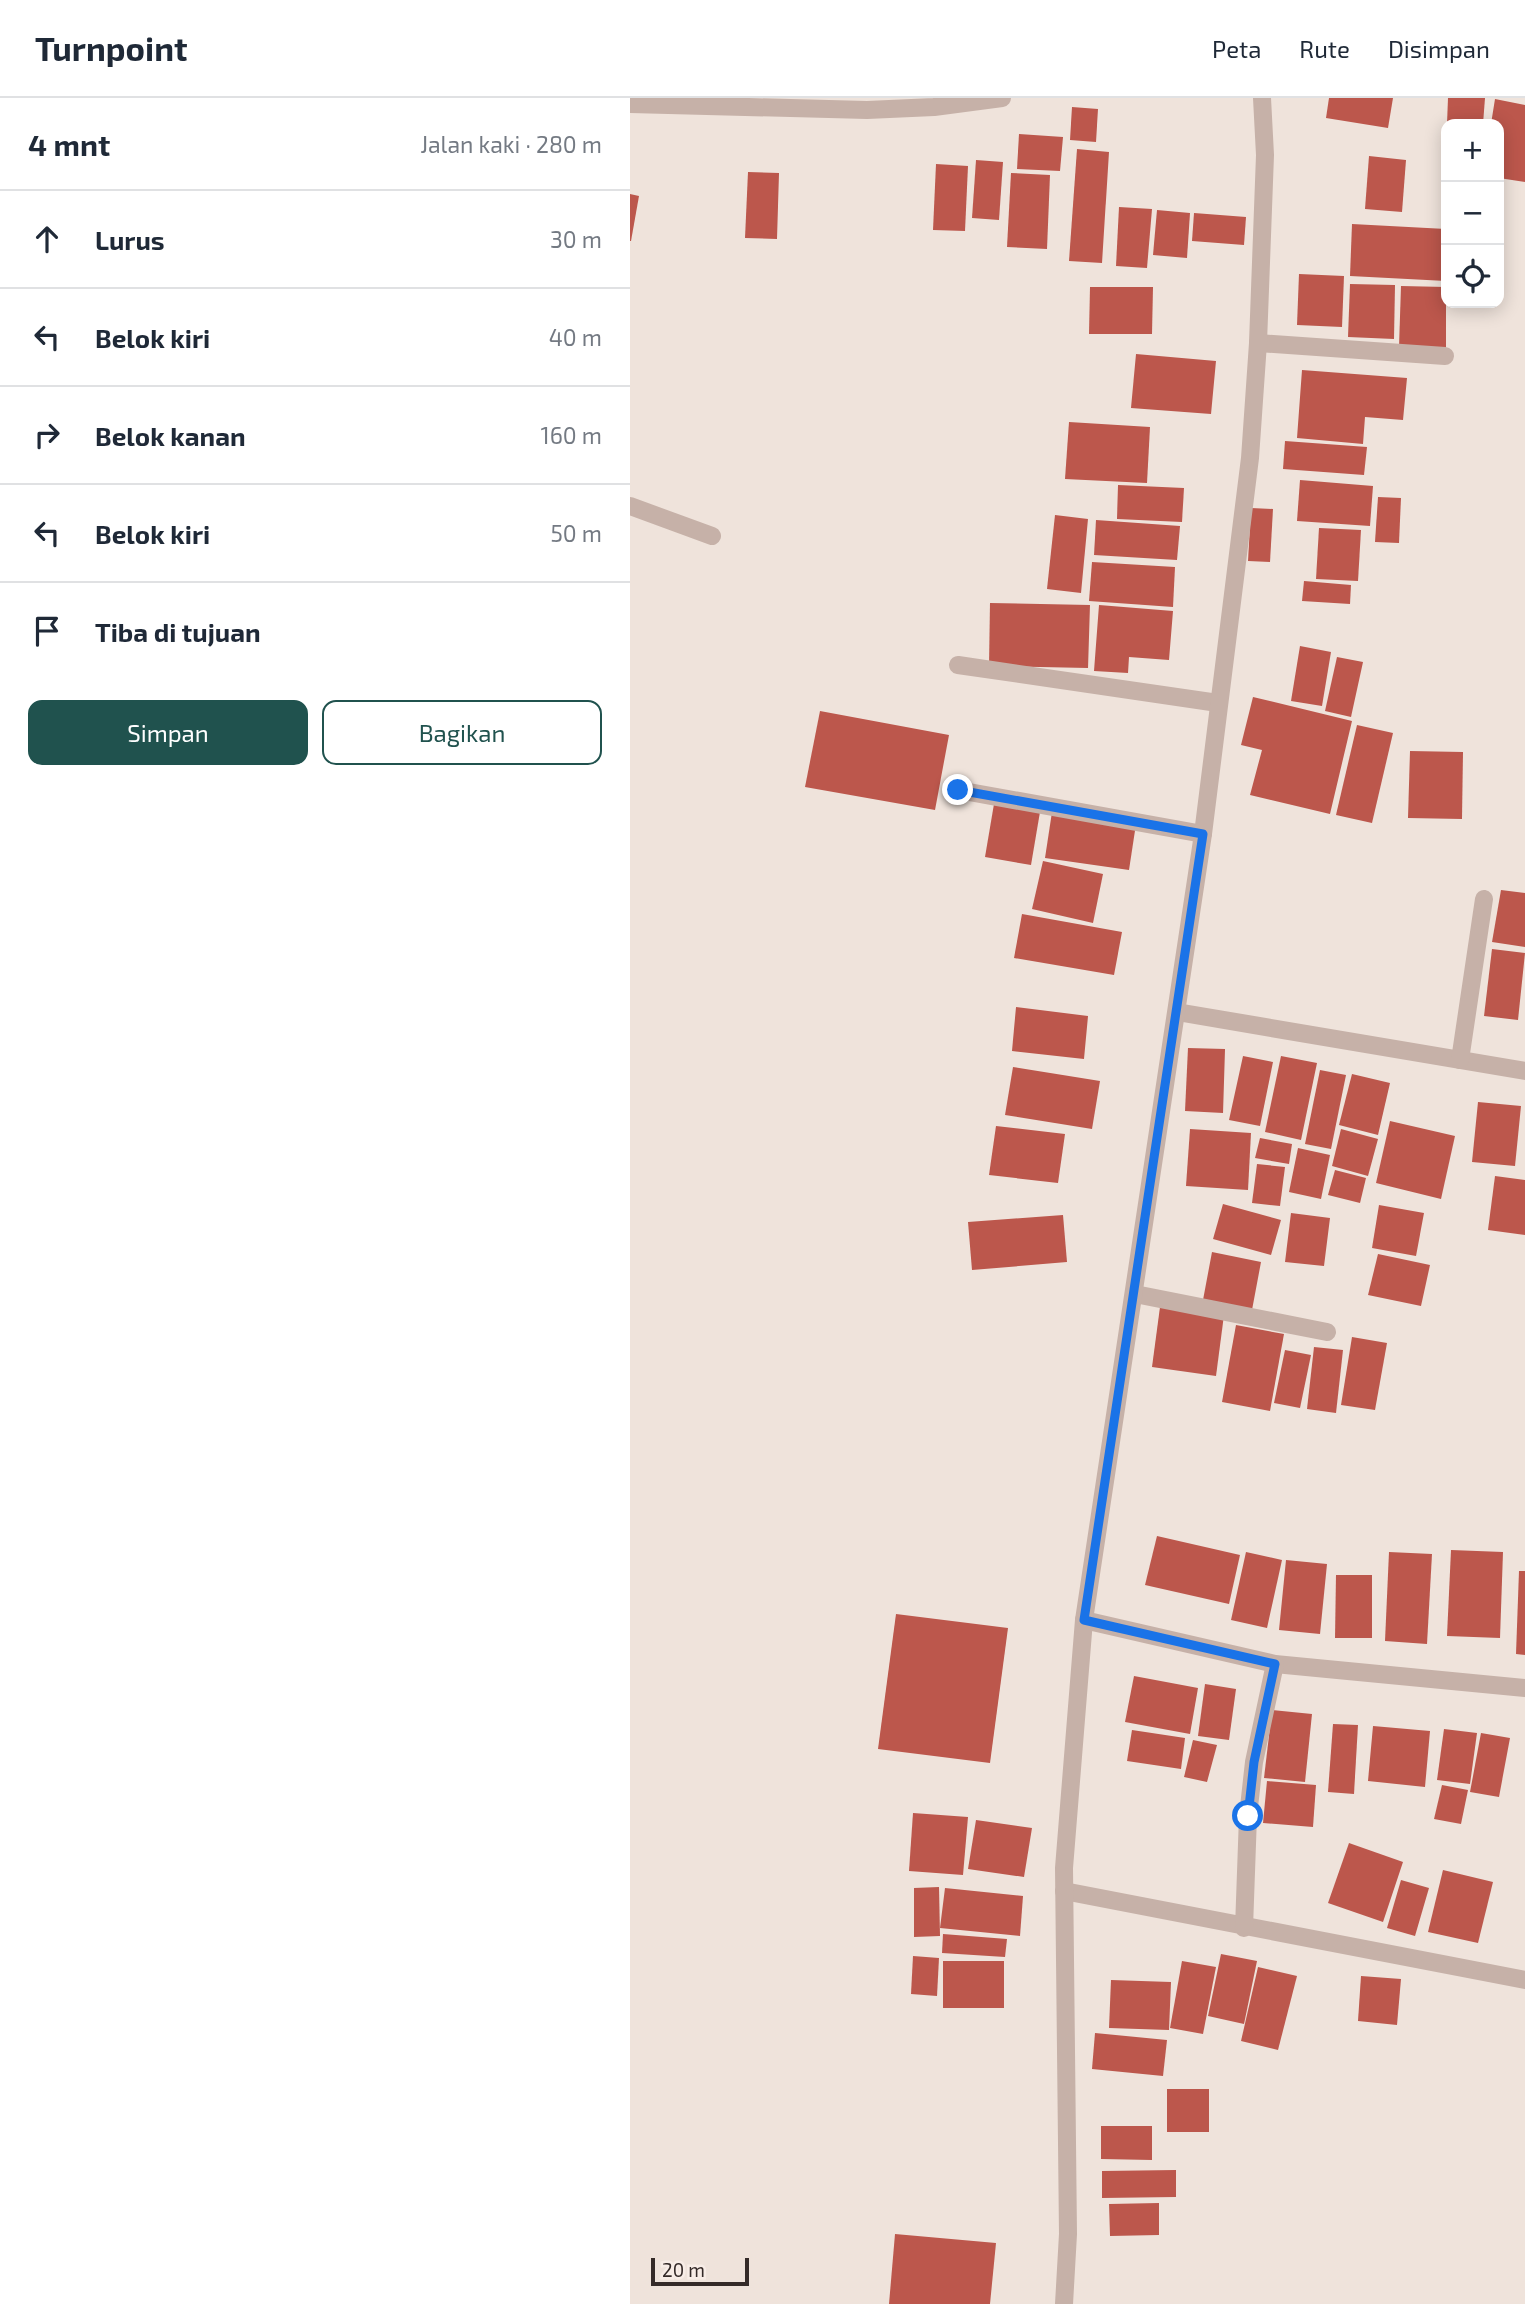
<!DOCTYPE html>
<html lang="id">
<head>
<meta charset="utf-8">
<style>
  body { margin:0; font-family:"Exo 2",sans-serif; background:#f2f2f3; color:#1f2937 }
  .controls { position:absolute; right:21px; top:21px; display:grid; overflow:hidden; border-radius:14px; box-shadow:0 4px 18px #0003 }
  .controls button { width:63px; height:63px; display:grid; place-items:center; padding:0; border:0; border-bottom:2px solid #e0e1e3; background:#fff; color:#1f2937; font:35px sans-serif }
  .scale { position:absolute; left:21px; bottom:18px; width:98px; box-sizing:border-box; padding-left:7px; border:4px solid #342a28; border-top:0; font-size:19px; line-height:24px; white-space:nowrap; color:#342a28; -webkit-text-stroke:5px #f8ede7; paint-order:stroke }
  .stop { position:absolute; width:21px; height:21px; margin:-16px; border:5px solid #1a73e8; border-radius:50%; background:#fff }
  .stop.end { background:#1a73e8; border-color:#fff; box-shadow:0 2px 7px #0008 }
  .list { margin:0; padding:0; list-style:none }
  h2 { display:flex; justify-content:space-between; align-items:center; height:91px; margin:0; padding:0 28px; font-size:30px }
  h2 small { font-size:23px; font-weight:400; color:#747a83 }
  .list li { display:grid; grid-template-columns:46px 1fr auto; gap:21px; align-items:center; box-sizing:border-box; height:98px; padding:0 28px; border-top:2px solid #e0e1e3 }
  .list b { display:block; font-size:26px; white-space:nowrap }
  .list em { font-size:23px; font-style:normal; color:#747a83 }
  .actions { display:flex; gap:14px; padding:21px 28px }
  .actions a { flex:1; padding:16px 0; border:2px solid #20524e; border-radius:14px; text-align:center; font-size:24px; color:#20524e }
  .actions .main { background:#20524e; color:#fff }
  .icon { flex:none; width:38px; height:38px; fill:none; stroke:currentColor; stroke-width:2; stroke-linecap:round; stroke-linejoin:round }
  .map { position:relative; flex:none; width:895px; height:2206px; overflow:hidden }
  header { display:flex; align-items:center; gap:42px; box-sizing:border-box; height:98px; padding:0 35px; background:#fff; border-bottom:2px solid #e0e1e3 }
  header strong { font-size:33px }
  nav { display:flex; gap:38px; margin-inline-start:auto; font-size:24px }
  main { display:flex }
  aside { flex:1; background:#fff }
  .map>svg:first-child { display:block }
  .building { fill:#bc574c }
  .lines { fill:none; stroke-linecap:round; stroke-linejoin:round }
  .minor { stroke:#c6b1a8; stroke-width:18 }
  .route { stroke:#1a73e8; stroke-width:9 }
</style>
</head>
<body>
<header>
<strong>Turnpoint</strong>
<nav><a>Peta</a><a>Rute</a><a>Disimpan</a></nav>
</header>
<main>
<aside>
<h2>4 mnt<small>Jalan kaki · 280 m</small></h2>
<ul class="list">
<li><svg class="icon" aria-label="ahead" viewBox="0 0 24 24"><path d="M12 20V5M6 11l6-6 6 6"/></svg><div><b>Lurus</b></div><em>30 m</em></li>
<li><svg class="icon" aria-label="left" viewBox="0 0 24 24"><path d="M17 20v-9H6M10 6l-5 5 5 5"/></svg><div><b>Belok kiri</b></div><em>40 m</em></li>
<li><svg class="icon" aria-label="right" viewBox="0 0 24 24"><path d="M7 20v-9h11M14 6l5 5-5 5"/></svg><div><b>Belok kanan</b></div><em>160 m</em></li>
<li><svg class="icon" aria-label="left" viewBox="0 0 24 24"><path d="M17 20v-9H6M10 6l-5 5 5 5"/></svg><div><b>Belok kiri</b></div><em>50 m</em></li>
<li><svg class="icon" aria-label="arrive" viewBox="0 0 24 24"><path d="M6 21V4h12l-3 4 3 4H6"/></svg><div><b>Tiba di tujuan</b></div></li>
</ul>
<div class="actions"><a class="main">Simpan</a><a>Bagikan</a></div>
</aside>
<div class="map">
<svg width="895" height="2206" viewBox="0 0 895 2206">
  <rect width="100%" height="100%" fill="#efe3db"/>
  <g class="building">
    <path d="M699,0H763L758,30L696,20Z"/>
    <path d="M818,0H855L853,26H817Z"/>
    <path d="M865,1L895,7V84L869,80V26H861Z"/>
    <path d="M442,9L468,11L466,44L440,42Z"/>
    <path d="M389,36L433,39L430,73L387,71Z"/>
    <path d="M447,51L479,54L472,165L439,163Z"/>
    <path d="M739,58L776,62L772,114L735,111Z"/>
    <path d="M346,62L373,64L369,122L342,120Z"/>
    <path d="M306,66L338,68L335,133L303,132Z"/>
    <path d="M118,74L149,75L147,141L115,140Z"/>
    <path d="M381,75L420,77L417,151L377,149Z"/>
    <path d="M0,96L9,98L1,143H0Z"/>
    <path d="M489,109L522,111L517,170L486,168Z"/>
    <path d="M527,112L560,115L557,160L523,157Z"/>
    <path d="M564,115L616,119L614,147L562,143Z"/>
    <path d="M722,126L816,131V183L720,178Z"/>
    <path d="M669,176L714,178L712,229L667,227Z"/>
    <path d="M720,186L765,187L764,241L718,239Z"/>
    <path d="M771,188L816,189V250L769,249Z"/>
    <path d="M460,189H523L522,236H459Z"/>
    <path d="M506,256L586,263L581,316L501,310Z"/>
    <path d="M672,272L777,280L773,322L735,319L733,346L667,340Z"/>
    <path d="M439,324L520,329L517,385L435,381Z"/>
    <path d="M655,343L737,349L734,377L653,371Z"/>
    <path d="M670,382L743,388L740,428L667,423Z"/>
    <path d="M488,387L554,390L552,424L487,421Z"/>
    <path d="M748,399L771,400L769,445L745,444Z"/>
    <path d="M621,410L643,411L640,464L618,463Z"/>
    <path d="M425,417L458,421L451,495L417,491Z"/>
    <path d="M466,422L550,428L547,462L464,457Z"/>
    <path d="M689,430L731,432L728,483L686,481Z"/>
    <path d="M462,464L545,469L543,509L459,503Z"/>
    <path d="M674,483L721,487L720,506L672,503Z"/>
    <path d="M360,505L460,507L458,570L359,568Z"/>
    <path d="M469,507L543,513L539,562L499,559L498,575L464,573Z"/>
    <path d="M670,548L701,554L692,608L661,603Z"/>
    <path d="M707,559L733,564L721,619L695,613Z"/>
    <path d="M623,599L722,623L700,716L620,697L632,652L611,647Z"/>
    <path d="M190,613L319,637L305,712L175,689Z"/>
    <path d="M727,627L763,635L742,725L706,717Z"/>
    <path d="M780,653L833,654L832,721L778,720Z"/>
    <path d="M365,700L411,708L401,767L355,759Z"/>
    <path d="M422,714L506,726L499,772L415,760Z"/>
    <path d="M413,763L473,776L463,825L402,811Z"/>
    <path d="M871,792L895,795V849L862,844Z"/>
    <path d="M392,816L492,834L484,877L384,860Z"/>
    <path d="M862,851L895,855L888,922L854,918Z"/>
    <path d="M386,909L458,918L454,961L382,953Z"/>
    <path d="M558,950L595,951L593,1015L555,1013Z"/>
    <path d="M613,958L643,964L630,1028L599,1022Z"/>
    <path d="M651,958L687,965L671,1042L635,1034Z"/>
    <path d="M383,969L470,983L462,1031L375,1017Z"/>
    <path d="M690,972L716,977L701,1051L675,1046Z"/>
    <path d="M722,976L760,985L748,1037L709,1027Z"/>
    <path d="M848,1004L891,1008L885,1068L842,1064Z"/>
    <path d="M760,1023L825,1038L811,1101L746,1085Z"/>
    <path d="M366,1028L435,1036L428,1085L359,1077Z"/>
    <path d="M560,1031L621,1035L618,1092L556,1088Z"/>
    <path d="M711,1031L748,1041L738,1078L702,1068Z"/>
    <path d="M630,1040L662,1046L659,1066L625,1060Z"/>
    <path d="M668,1050L700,1057L691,1101L659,1094Z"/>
    <path d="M627,1066L655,1069L650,1108L622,1105Z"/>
    <path d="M705,1072L736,1080L730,1105L698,1097Z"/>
    <path d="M865,1078L895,1082V1137L858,1132Z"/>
    <path d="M593,1106L651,1122L641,1157L583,1141Z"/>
    <path d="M749,1107L794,1115L786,1158L742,1150Z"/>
    <path d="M661,1115L700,1120L694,1168L655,1164Z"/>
    <path d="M433,1117L437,1164L342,1172L338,1124Z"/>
    <path d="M582,1154L631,1164L622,1212L573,1202Z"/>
    <path d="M748,1156L800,1167L791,1208L738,1197Z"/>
    <path d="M530,1209L594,1217L586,1278L522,1269Z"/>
    <path d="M606,1227L654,1236L640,1313L592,1304Z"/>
    <path d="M722,1239L757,1245L745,1312L711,1307Z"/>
    <path d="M684,1249L713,1252L706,1315L677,1311Z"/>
    <path d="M655,1252L681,1257L670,1310L644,1305Z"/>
    <path d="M527,1438L610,1457L599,1506L515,1487Z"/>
    <path d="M821,1452L873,1454L870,1540L817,1538Z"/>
    <path d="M616,1454L652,1462L637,1530L601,1522Z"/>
    <path d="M759,1454L802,1456L797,1546L755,1543Z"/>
    <path d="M656,1462L697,1466L690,1536L649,1532Z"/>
    <path d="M889,1473H895V1557L886,1556Z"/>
    <path d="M706,1477H742V1540H705Z"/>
    <path d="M266,1516L378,1530L360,1665L248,1651Z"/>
    <path d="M504,1578L568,1590L560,1636L495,1624Z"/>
    <path d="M575,1586L606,1591L599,1642L568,1638Z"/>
    <path d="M642,1612L682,1616L675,1684L634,1680Z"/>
    <path d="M703,1626L728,1627L724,1696L698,1694Z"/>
    <path d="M743,1628L800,1633L795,1689L738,1683Z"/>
    <path d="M814,1631L847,1635L840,1686L807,1682Z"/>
    <path d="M502,1632L555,1640L551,1671L497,1663Z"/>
    <path d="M851,1635L880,1640L869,1699L840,1694Z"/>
    <path d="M563,1642L587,1647L577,1684L554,1679Z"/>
    <path d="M637,1683L686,1687L683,1729L633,1725Z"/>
    <path d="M812,1687L838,1692L831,1726L804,1721Z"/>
    <path d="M283,1715L338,1719L333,1777L279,1773Z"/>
    <path d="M346,1722L402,1730L394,1779L338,1771Z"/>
    <path d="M719,1745L773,1764L753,1824L698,1805Z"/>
    <path d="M813,1772L863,1784L848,1845L798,1834Z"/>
    <path d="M771,1782L799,1790L785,1838L757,1830Z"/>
    <path d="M309,1789L310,1838L284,1839V1790Z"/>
    <path d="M315,1790L393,1798L390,1838L310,1830Z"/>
    <path d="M313,1836L377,1841L375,1859L312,1855Z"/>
    <path d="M591,1856L627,1863L614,1926L578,1918Z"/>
    <path d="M283,1858L309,1860L307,1898L281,1896Z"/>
    <rect x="313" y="1863" width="61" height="47"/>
    <path d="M552,1863L586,1869L573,1936L540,1930Z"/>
    <path d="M628,1869L667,1878L648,1952L611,1943Z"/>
    <path d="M731,1878L771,1881L767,1927L728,1923Z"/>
    <path d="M481,1882L541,1884L539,1932L479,1930Z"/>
    <path d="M465,1935L537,1942L533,1978L462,1971Z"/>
    <rect x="537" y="1991" width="42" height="43"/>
    <path d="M471,2028H522V2062L471,2061Z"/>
    <path d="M546,2072V2099L472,2100V2073Z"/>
    <path d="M529,2105V2137L480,2138L479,2106Z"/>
    <path d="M265,2136L366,2145L360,2206H259Z"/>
  </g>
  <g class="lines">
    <g class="minor">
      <path d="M0,6L237,12L304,9L372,0"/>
      <path d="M628,245L815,258"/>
      <path d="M0,408L82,438"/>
      <path d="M328,567L588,605"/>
      <path d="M328,692L573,736"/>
      <path d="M547,914L895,973"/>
      <path d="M830,962L854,801"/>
      <path d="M505,1196L697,1234"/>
      <path d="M454,1522L645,1566L895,1590"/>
      <path d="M434,1793L895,1882"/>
      <path d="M614,1830L618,1718L624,1664L645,1566"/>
      <path d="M434,2206L438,2136L434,1770L454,1522L573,736L620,360L628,245L635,57L632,0"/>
    </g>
  </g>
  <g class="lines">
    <path class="route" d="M328,692L573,736L454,1522L645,1566L624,1664L618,1718"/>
  </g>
</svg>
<div class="controls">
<button>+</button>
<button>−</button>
<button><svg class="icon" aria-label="locate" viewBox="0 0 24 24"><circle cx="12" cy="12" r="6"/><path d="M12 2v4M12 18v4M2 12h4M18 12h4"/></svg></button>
</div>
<div class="scale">20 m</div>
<div class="stop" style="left:618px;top:1718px"></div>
<div class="stop end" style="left:328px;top:692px"></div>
</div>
</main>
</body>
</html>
